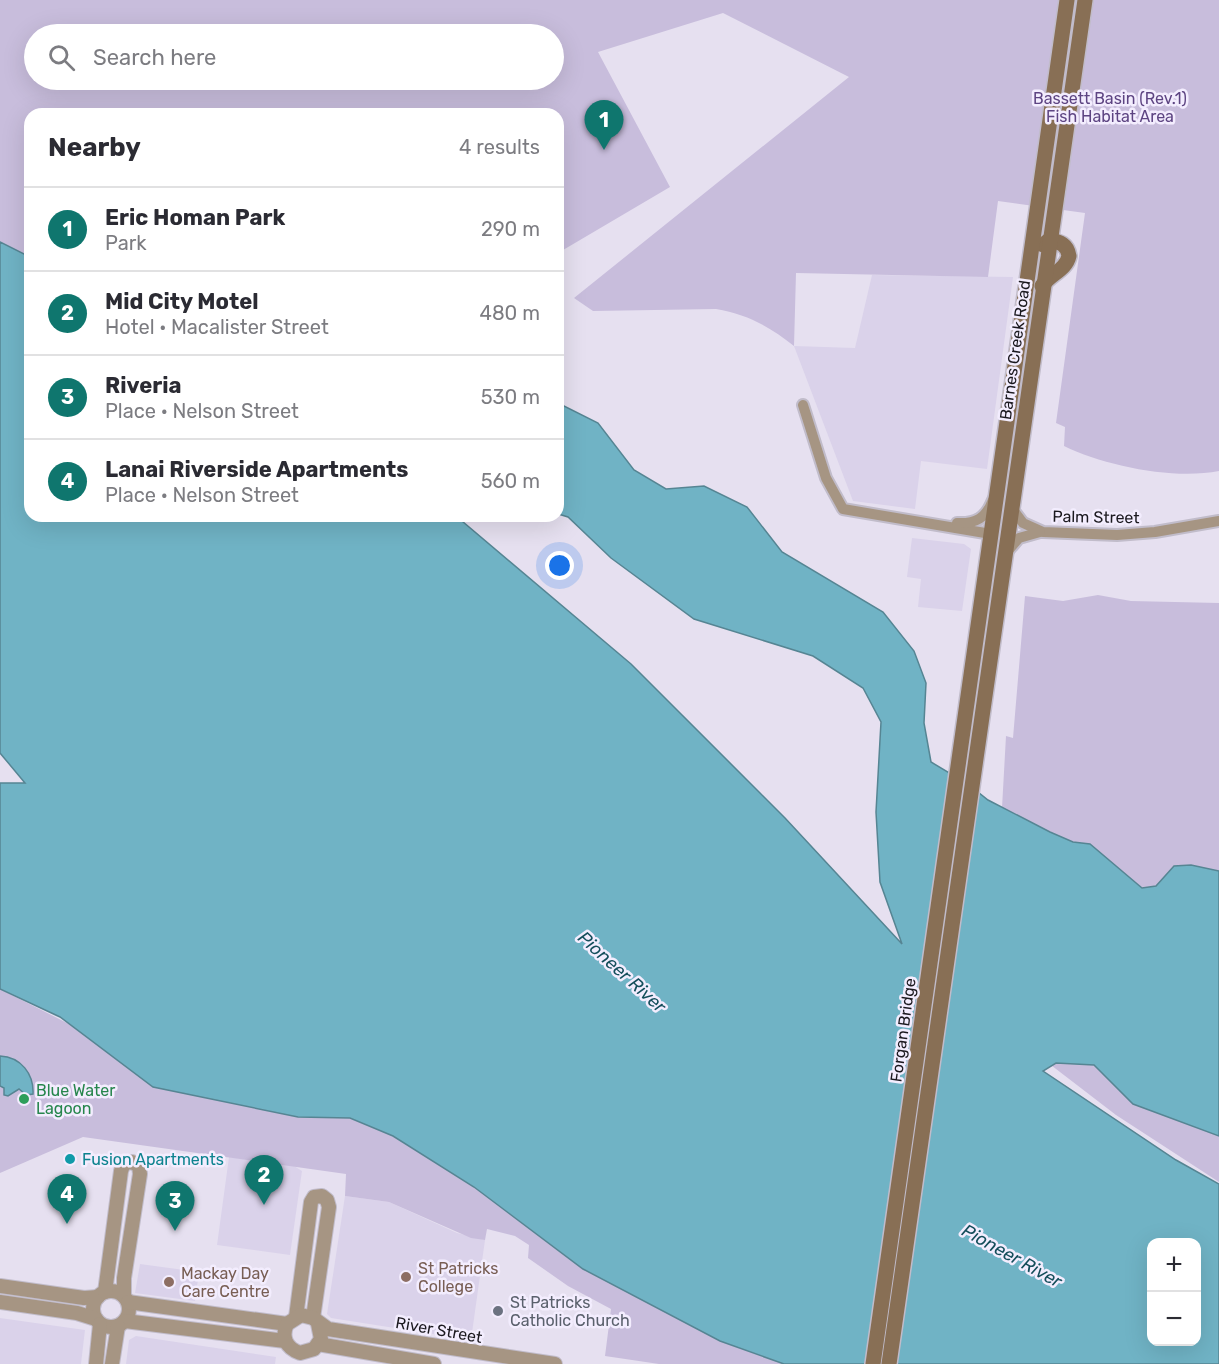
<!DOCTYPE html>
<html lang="en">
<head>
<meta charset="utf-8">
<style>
  body { margin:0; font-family:Rubik,sans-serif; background:#f7f7f7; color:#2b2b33 }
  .controls { position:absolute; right:18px; bottom:18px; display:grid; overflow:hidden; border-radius:12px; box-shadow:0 6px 24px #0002 }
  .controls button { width:54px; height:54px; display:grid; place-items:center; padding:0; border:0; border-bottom:2px solid #e1e1e2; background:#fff; color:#2b2b33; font:30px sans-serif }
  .you { position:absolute; left:560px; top:566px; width:21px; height:21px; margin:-15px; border:4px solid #fff; border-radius:50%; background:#1a73e8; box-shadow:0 0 0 9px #1a73e833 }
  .badge { display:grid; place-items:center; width:39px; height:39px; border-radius:50%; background:#0f766e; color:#fff; font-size:20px; font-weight:700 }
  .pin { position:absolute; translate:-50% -50px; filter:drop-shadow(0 2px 3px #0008) }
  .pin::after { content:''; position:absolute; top:32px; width:21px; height:18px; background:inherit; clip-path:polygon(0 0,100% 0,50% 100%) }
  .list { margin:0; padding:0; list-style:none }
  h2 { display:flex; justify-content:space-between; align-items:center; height:78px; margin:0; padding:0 24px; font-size:26px }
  h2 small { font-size:20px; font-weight:400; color:#7c7c81 }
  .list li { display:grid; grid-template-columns:39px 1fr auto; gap:18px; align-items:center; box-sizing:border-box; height:84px; padding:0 24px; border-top:2px solid #e1e1e2 }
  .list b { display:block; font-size:22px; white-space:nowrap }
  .list p { margin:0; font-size:20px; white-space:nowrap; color:#7c7c81 }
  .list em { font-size:20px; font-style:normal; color:#7c7c81 }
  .icon { flex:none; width:33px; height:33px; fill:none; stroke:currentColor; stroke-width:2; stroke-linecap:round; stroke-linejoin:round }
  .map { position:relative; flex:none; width:1219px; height:1364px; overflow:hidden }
  .search { position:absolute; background:#fff; box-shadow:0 6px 24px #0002; left:24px; top:24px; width:540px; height:66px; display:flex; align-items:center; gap:15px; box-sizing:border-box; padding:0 21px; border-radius:33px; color:#7c7c81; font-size:22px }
  .panel { position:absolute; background:#fff; box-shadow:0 6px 24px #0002; left:24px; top:108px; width:540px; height:414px; border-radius:18px }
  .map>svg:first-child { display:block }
  .built { fill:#dad2ea }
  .green { fill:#c8bddc; fill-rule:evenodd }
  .water { fill:#70b3c5; stroke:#568593; stroke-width:1.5; fill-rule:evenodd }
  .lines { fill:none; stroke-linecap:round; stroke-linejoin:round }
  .minor-casing { stroke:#c1bcca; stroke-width:14 }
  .tertiary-casing { stroke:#c1bcca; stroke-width:16 }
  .secondary-casing { stroke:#c1bcca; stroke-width:18 }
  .minor { stroke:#a69583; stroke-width:10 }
  .tertiary { stroke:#a69583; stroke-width:14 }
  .secondary { stroke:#886f55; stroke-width:15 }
  .leisure-dot { fill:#2e9e5b; stroke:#f3edfe; stroke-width:2 }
  .culture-dot { fill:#0f9aa8; stroke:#f3edfe; stroke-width:2 }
  .education-dot { fill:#8d6e63; stroke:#f3edfe; stroke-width:2 }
  .worship-dot { fill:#6b7280; stroke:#f3edfe; stroke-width:2 }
  .labels { text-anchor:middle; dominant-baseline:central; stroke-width:5; stroke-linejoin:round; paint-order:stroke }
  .park-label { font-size:16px; fill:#5d4482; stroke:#f3edfe }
  .street-label { font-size:16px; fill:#1b191f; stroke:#f3edfe }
  .leisure-label { font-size:16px; fill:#27864d; stroke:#f3edfe; text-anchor:start }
  .culture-label { font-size:16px; fill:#0d838f; stroke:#f3edfe; text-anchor:start }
  .education-label { font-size:16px; fill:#785e54; stroke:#f3edfe; text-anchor:start }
  .worship-label { font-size:16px; fill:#5b616d; stroke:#f3edfe; text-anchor:start }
  .water-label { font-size:18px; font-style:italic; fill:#144e5b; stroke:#f3edfe }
</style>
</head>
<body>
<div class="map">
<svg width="1219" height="1364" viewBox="0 0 1219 1364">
  <rect width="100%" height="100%" fill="#e6e0f0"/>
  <g class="built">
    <path d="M872,275L1013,277L987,469L921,461L915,509L853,501L794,346L855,348Z"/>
    <path d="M912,538L964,544L971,549L962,611L918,607L921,579L907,577Z"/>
    <path d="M229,1157L294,1166L302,1171L290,1255L217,1245Z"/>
    <path d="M345,1196L389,1202L457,1233L485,1240L471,1340L331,1318L327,1314Z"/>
    <path d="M140,1264L199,1272L195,1301L135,1293Z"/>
    <path d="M0,1318L85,1330L81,1364H0Z"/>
    <path d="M136,1336L276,1357L275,1364H126L129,1340Z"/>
  </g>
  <g class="green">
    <path d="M0,0H1219V471C1174,480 1105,466 1064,446L1065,427L1056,423L1085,213L998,201L988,277L796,273L794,346C770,327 747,314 716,309L593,311L574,298L849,77L723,13L598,52L670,187L558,253V114H30V262L0,249ZM34,34H554V80H34Z"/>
    <path d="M1098,595L1131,601L1219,603V1182L1116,1115L1017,1039L1002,808L1006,736L1013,738L1025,596L1063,601Z"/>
    <path d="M0,989L69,1024L153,1087L298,1117L350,1118L393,1136L474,1187L583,1269L720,1341L784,1364H659L605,1356L611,1309L568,1286L528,1258L529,1245L515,1236L487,1229L485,1240L471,1238L389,1202L345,1196L346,1174L83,1137L0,1173Z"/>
  </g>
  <g class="water">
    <path d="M0,242L30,257V516H456L631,664L785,818L902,944L880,882L876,812L881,722L863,688L813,656L694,619L611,558L568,517L558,514V403L598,423L634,470L666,489L704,486L747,507L782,552L883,612L914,651L926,683L924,723L931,762L968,784L988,800L1050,832L1073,842L1090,844L1142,888L1156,886L1174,866L1191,865L1219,871V1136L1133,1104L1094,1065L1056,1063L1043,1071L1176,1160L1219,1184V1364H784L720,1341L583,1269L474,1187L393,1136L350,1118L298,1117L153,1087L60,1017L0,989V783H25L0,753ZM1152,1242H1196V1342H1152Z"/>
    <path d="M0,1056C21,1057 34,1074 33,1094L26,1095L19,1089L8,1096L4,1095V1088L0,1086Z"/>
  </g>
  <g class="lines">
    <g class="minor-casing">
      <g id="minor">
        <path d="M803,405L826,478L843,509L991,534"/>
        <path d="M1011,507L1023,523L1043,532L1117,535L1155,532L1219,521"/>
        <path d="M957,523C976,524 986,518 993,500"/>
        <path d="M1006,553L1019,538L1040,532"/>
      </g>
    </g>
    <g class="tertiary-casing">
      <g id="tertiary">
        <path d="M0,1286L84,1298L98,1297"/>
        <circle cx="111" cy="1309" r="18"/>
        <path d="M105,1292L121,1171L124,1163L132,1162L139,1166L140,1174L124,1278V1296"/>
        <path d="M0,1302L77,1313L96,1319"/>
        <path d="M128,1302L287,1324"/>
        <path d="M296,1317L311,1202L314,1197L322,1196L327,1200L329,1207L313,1318"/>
        <path d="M125,1321L285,1341"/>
        <path d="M318,1324L321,1339L314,1349L300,1353C286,1348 281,1337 287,1324L301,1315L313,1318L328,1329L555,1364"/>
        <path d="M318,1344L434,1364"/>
        <path d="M96,1364L100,1324"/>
        <path d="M112,1364L118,1326"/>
      </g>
    </g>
    <g class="secondary-casing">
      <g id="secondary">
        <path d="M1042,286C1050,274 1066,270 1069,256C1067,244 1060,242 1049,240L1043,245"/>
        <path d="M873,1364L1067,0"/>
        <path d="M889,1364L1085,0"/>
      </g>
    </g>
    <use href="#minor" class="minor"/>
    <use href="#tertiary" class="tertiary"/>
    <use href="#secondary" class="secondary"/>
  </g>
  <circle class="leisure-dot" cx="24" cy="1099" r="6"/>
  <circle class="culture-dot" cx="70" cy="1159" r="6"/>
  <g class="education-dot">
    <circle cx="406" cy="1277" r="6"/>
    <circle cx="169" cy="1282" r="6"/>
  </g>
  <circle class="worship-dot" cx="498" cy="1311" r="6"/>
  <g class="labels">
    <g class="park-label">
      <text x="1110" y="98">Bassett Basin (Rev.1)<tspan x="1110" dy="18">Fish Habitat Area</tspan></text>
    </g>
    <g class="street-label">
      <text transform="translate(1015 350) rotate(-82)">Barnes Creek Road</text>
      <text transform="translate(1096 517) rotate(1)">Palm Street</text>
      <text transform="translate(903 1030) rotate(-82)">Forgan Bridge</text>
      <text transform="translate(439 1330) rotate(10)">River Street</text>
    </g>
    <g class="leisure-label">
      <text x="36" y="1090">Blue Water<tspan x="36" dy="18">Lagoon</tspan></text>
    </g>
    <g class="culture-label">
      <text x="82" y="1159">Fusion Apartments</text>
    </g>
    <g class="education-label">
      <text x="418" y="1268">St Patricks<tspan x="418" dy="18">College</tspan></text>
      <text x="181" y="1273">Mackay Day<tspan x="181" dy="18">Care Centre</tspan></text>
    </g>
    <g class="worship-label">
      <text x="510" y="1302">St Patricks<tspan x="510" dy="18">Catholic Church</tspan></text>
    </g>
    <g class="water-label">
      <text transform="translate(622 972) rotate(42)">Pioneer River</text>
      <text transform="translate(1012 1256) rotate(29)">Pioneer River</text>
    </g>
  </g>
</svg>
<div class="controls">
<button>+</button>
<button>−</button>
</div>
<div class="you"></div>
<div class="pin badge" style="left:604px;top:150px">1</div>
<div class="pin badge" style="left:264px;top:1205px">2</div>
<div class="pin badge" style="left:175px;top:1231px">3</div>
<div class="pin badge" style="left:67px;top:1224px">4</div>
<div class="search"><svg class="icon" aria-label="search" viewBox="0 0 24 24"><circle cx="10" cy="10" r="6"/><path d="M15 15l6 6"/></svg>Search here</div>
<section class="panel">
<h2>Nearby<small>4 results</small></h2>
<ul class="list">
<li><span class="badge">1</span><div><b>Eric Homan Park</b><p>Park</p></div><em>290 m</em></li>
<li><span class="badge">2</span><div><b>Mid City Motel</b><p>Hotel · Macalister Street</p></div><em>480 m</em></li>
<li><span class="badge">3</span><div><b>Riveria</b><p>Place · Nelson Street</p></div><em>530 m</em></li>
<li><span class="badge">4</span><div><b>Lanai Riverside Apartments</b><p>Place · Nelson Street</p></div><em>560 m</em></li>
</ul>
</section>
</div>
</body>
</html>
